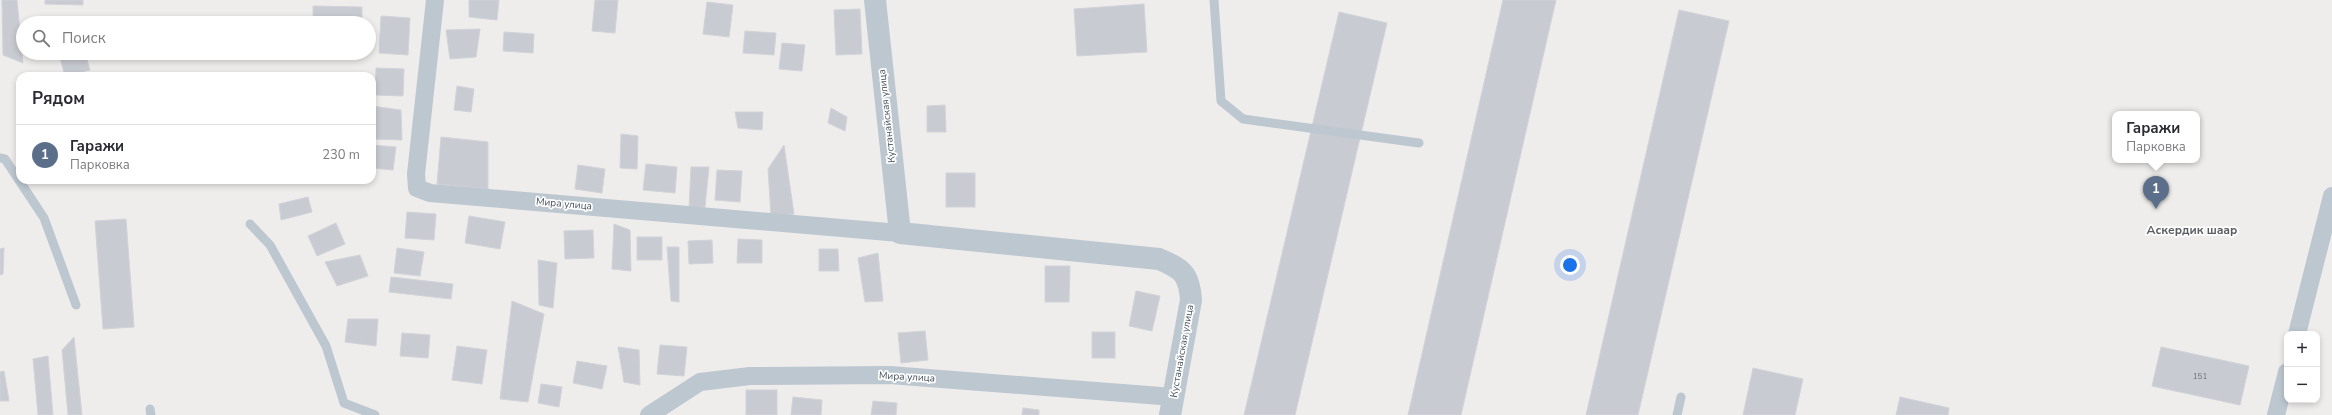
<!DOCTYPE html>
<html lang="ru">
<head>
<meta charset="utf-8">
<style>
  body { margin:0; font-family:"Nunito Sans",sans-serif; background:#f2f2f3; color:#2b2b33 }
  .controls { position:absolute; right:12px; bottom:12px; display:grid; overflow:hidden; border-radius:8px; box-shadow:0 2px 6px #0003 }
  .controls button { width:36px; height:36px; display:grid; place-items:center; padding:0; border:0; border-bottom:1px solid #e1e1e2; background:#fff; color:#2b2b33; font:20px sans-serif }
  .you { position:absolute; left:1570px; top:265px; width:14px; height:14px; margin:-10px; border:3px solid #fff; border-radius:50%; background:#1a73e8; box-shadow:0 0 0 6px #1a73e833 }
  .badge { display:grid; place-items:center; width:26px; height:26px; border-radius:50%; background:#d93025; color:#fff; font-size:13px; font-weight:700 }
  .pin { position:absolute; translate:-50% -33px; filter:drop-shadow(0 1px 2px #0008) }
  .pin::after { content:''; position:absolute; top:21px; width:14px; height:12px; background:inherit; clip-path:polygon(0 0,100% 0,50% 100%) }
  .popup { position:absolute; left:2112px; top:111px; width:88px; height:52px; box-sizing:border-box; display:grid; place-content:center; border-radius:8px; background:#fff; filter:drop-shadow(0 1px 3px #0005); font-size:13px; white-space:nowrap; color:#7c7c81 }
  .popup b { font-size:15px; color:#2b2b33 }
  .popup::after { content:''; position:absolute; left:50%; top:100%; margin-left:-8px; border:8px solid transparent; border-top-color:#fff }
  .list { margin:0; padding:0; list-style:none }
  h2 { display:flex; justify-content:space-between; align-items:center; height:52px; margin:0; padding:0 16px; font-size:17px }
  h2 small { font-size:13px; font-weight:400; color:#7c7c81 }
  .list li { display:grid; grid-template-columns:26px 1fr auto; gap:12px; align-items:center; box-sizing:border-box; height:60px; padding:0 16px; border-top:1px solid #e1e1e2 }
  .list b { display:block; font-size:15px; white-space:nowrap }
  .list p { margin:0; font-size:13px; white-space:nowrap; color:#7c7c81 }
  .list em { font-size:13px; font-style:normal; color:#7c7c81 }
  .icon { flex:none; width:22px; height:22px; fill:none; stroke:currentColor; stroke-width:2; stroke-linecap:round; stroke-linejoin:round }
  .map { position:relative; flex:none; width:2332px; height:415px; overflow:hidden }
  .search { position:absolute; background:#fff; box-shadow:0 2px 6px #0003; left:16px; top:16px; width:360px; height:44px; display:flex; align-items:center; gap:10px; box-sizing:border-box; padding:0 14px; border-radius:22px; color:#7c7c81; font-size:15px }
  .panel { position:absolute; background:#fff; box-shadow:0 2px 6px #0003; left:16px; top:72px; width:360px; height:112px; border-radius:12px }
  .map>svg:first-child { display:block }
  .building { fill:#c9cbd2; stroke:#d0d3d8 }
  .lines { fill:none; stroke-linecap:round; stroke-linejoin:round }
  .service { stroke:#bcc7d0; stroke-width:9 }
  .minor { stroke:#bcc7d0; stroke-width:18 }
  .tertiary { stroke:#bcc7d0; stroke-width:22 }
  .labels { text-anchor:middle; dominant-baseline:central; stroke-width:3.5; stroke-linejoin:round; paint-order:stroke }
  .number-label { font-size:8px; fill:#656f78 }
  .street-label { font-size:10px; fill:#44505a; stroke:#fff }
  .quarter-label { font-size:12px; font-weight:bold; fill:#595d62; stroke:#fff }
</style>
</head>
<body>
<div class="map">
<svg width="2332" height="415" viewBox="0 0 2332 415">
  <rect width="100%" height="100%" fill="#efecec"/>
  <g class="building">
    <path d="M2,0H17L23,63L3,55Z"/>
    <path d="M45,0H83V5L45,4Z"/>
    <path d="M469,0H499L497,20L469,17Z"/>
    <path d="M595,0H618L615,33L592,31Z"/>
    <path d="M1503,0H1556L1461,415H1408Z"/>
    <path d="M707,2L733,5L729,37L703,34Z"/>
    <path d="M1144,4L1147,52L1077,56L1074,9Z"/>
    <path d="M313,6L362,7V23L313,22Z"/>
    <path d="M860,9L862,54L836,55L834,10Z"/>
    <path d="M1679,10L1729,21L1638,415H1586Z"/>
    <path d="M1339,12L1387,23L1295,415H1244Z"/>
    <path d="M381,16L410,18L408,55L379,53Z"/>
    <path d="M480,29L476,57L450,59L446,30Z"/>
    <path d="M745,31L776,33L774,55L743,53Z"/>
    <path d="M504,32L534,34L533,53L503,51Z"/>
    <path d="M782,43L805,45L802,71L779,69Z"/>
    <path d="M76,53H85L90,70L65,76L60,58Z"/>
    <path d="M376,68L404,69L403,96L375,95Z"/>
    <path d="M457,86L474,89L471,112L454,110Z"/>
    <path d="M945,105L946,132H927V106Z"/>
    <path d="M372,106L401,110L402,140L372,139Z"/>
    <path d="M831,108L847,117L845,131L828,123Z"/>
    <path d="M735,112H763L762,130L738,128Z"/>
    <path d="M621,134L638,136L637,169L620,168Z"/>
    <path d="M441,137L488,142V189L437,184Z"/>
    <path d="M372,145L396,147L393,170L372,168Z"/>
    <path d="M784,145L794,214L771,216L768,169Z"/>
    <path d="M646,164L677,167L675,193L643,190Z"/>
    <path d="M578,165L605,169L602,193L575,189Z"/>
    <path d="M691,167H709L705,207L689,208Z"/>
    <path d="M717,170L742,171L740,202L715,200Z"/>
    <rect x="946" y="173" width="29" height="34"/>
    <path d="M308,197L312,212L281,220L279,204Z"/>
    <path d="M407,212L436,214L434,240L405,238Z"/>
    <path d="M469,216L505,222L500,249L465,243Z"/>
    <path d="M126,219L134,327L103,329L95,221Z"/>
    <path d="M336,223L345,244L317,256L308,236Z"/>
    <path d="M614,224L630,230L631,271L612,269Z"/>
    <path d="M593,230L594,258L565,259L564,231Z"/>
    <rect x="637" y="237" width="25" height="23"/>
    <path d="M738,239L762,240V263H737Z"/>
    <path d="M712,240L713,263L689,264L688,241Z"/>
    <path d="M667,247H679V302L671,301Z"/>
    <path d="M4,248L3,274L0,275V249Z"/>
    <path d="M397,248L424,252L420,276L394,273Z"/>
    <path d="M819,249H838L839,271H819Z"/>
    <path d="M878,253L883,301L865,302L858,258Z"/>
    <path d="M360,255L368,276L337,286L325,262Z"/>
    <path d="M538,260L557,263L553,308L539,305Z"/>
    <path d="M1045,266H1070L1069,302H1045Z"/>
    <path d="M391,277L453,284L451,299L389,292Z"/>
    <path d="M1136,291L1160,296L1152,331L1129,326Z"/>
    <path d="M512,301L544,314L528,402L500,399Z"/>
    <path d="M348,319H378L376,346L345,342Z"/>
    <path d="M925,331L928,360L901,363L898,333Z"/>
    <rect x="1092" y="332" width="23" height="26"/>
    <path d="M402,333L430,335L428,358L400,356Z"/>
    <path d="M74,337L82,415H68L62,350Z"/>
    <path d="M660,345L687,347L684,376L657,374Z"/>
    <path d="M457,346L487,350L482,384L452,380Z"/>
    <path d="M618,347L639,350L640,385L624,382Z"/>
    <path d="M2161,347L2249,366L2240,405L2152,386Z"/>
    <path d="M48,356L53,415H38L33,359Z"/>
    <path d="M577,361L607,366L602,389L573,383Z"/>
    <path d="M1753,368L1803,379L1795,415H1743Z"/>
    <path d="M4,371L9,401H0V372Z"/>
    <path d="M541,384L562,387L559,407L538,403Z"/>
    <rect x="746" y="390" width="31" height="25"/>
    <path d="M793,397L822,400L821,415H791Z"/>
    <path d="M1900,397L1949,408L1948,415H1896Z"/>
    <path d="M873,401L897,403L896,415H871Z"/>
    <path d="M1023,408L1039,410V415H1022Z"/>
  </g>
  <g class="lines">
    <g class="service">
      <path d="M1214,0L1221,101L1243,119L1419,143"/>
      <path d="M0,158L5,159L44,218L76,305"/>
      <path d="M250,224L270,245L326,346L344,403L375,415"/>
      <path d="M150,409L151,415"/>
      <path d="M1677,415L1681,397"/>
    </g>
    <g class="minor">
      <path d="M435,0L416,174L417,188L430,193L900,233"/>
      <path d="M2297,334L2332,196"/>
      <path d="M649,415L700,382L750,376L890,375L1174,397"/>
      <path d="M2276,415L2287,372"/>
    </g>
    <path class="tertiary" d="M875,0L900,233L1159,259C1182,269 1189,273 1191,300L1170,415"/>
  </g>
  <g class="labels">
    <g class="number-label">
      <text x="2200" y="376">151</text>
    </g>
    <g class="street-label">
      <text transform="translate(887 116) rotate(-96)">Кустанайская улица</text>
      <text transform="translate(564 204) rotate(5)">Мира улица</text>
      <text transform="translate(1182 351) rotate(-80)">Кустанайская улица</text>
      <text transform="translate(907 377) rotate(3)">Мира улица</text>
    </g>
    <g class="quarter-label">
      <text x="2192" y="230">Аскердик шаар</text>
    </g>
  </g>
</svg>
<div class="controls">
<button>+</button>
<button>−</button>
</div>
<div class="you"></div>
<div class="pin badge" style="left:2156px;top:209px;background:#5c6f8a">1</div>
<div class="popup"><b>Гаражи</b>Парковка</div>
<div class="search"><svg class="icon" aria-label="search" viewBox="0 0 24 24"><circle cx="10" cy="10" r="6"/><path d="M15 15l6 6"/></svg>Поиск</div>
<section class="panel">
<h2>Рядом<small></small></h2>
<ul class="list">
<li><span class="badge" style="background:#5c6f8a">1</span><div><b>Гаражи</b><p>Парковка</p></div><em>230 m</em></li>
</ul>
</section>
</div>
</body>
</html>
